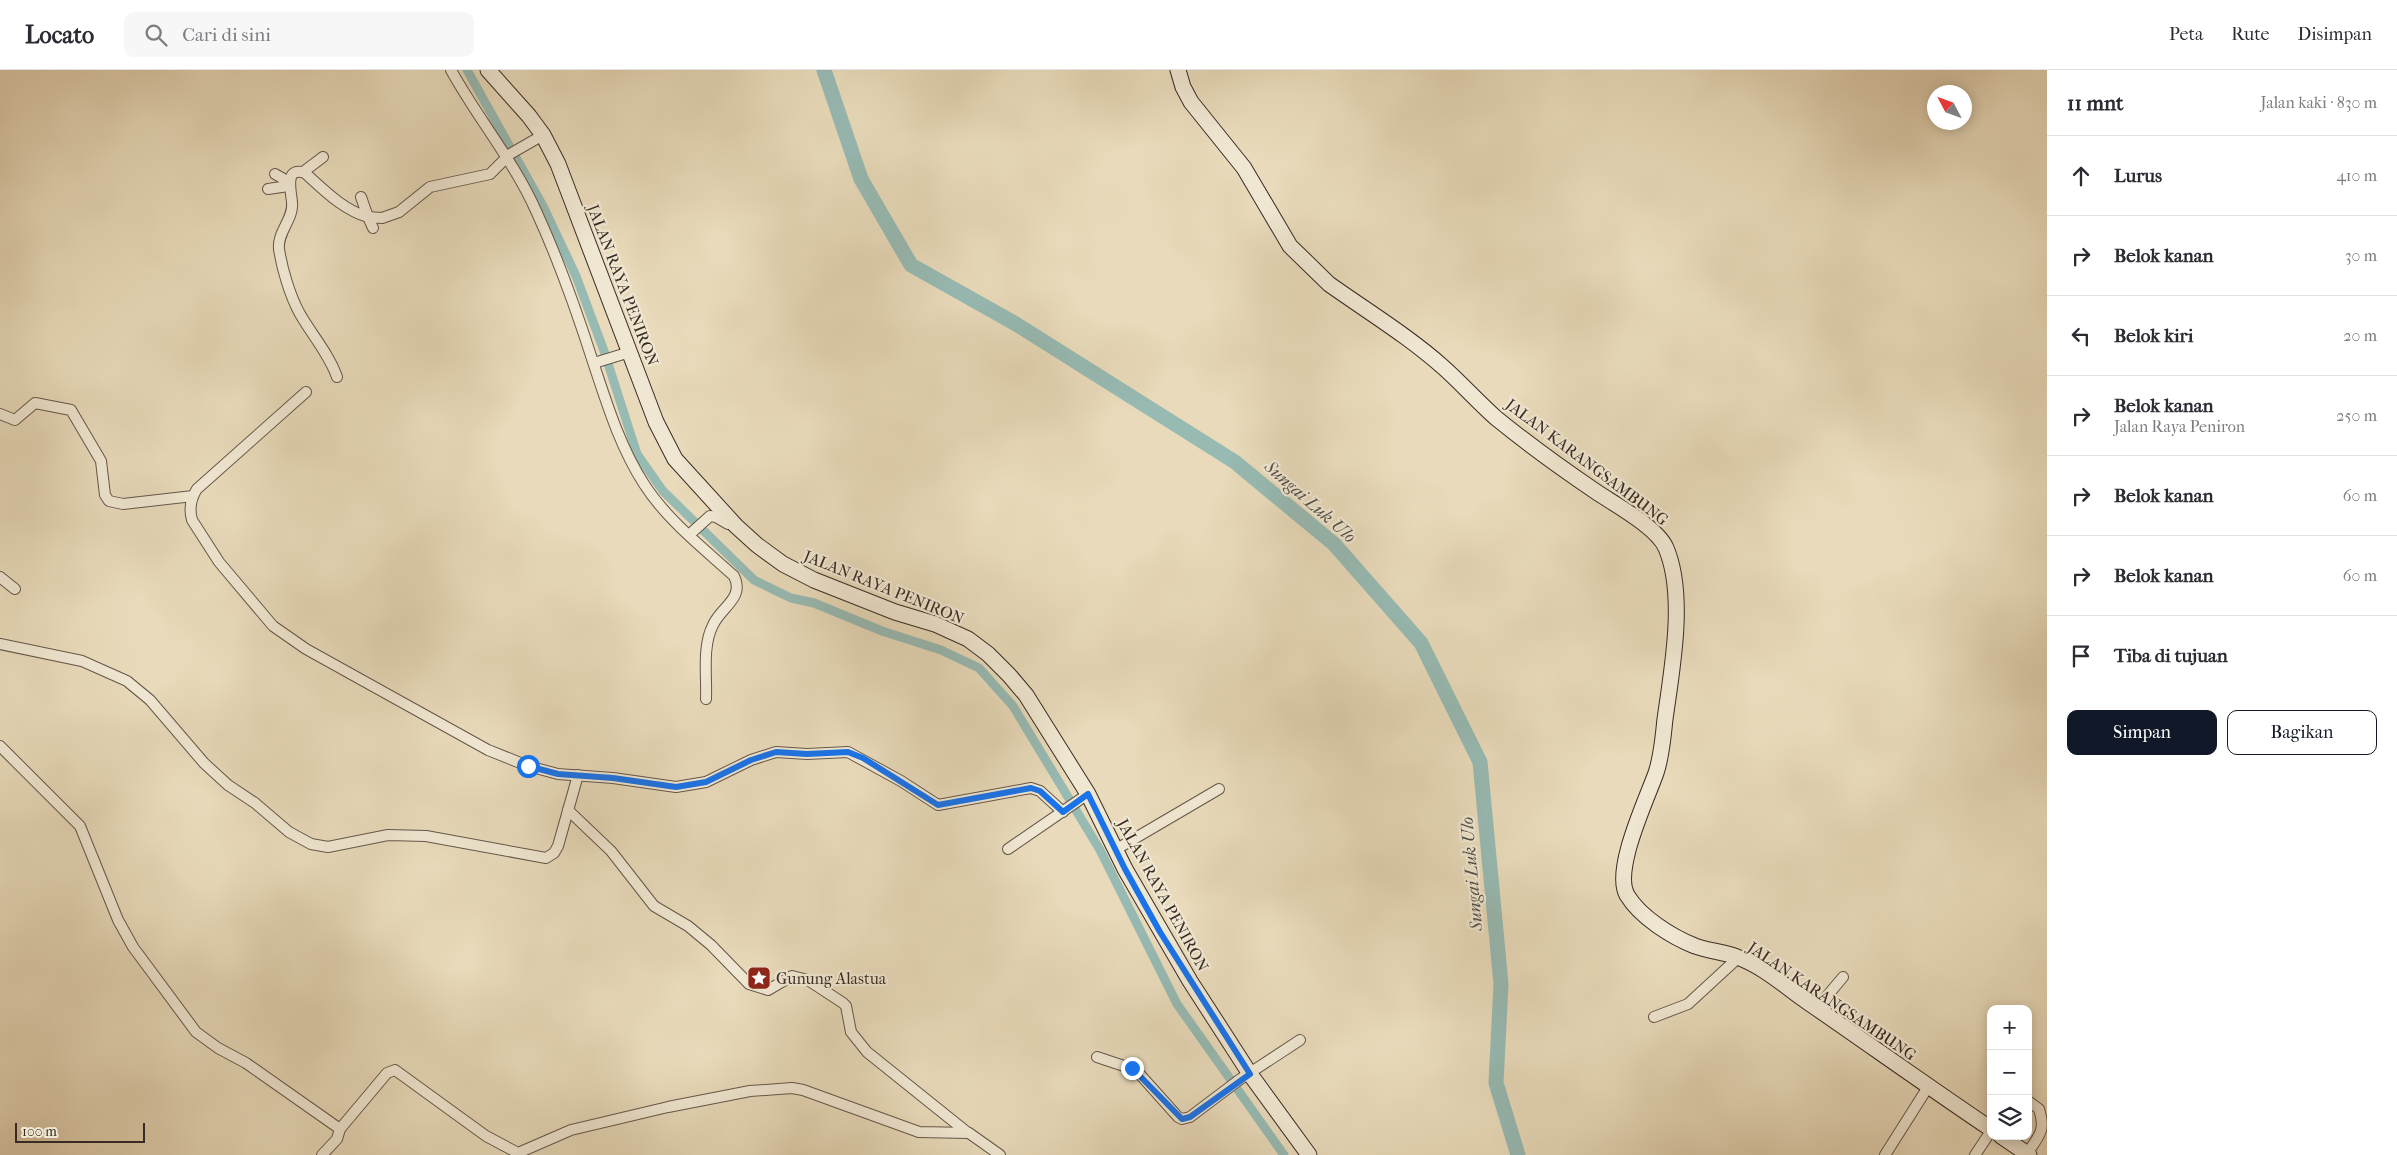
<!DOCTYPE html>
<html lang="id">
<head>
<meta charset="utf-8">
<style>
  body { margin:0; font-family:"IM FELL French Canon",serif; background:#f7f7f7; color:#2b2b33 }
  .controls { position:absolute; right:15px; bottom:15px; display:grid; overflow:hidden; border-radius:10px; box-shadow:0 2px 12px #0003 }
  .controls button { width:45px; height:45px; display:grid; place-items:center; padding:0; border:0; border-bottom:1px solid #e1e1e2; background:#fff; color:#2b2b33; font:25px sans-serif }
  .compass { position:absolute; left:1927px; top:15px; width:45px; height:45px; border-radius:50%; background:#fff; box-shadow:0 2px 12px #0003; rotate:311deg }
  .scale { position:absolute; left:15px; bottom:12px; width:130px; box-sizing:border-box; padding-left:5px; border:2px solid #392b24; border-top:0; font-size:14px; line-height:18px; white-space:nowrap; color:#392b24; -webkit-text-stroke:4px #f0e7d2; paint-order:stroke }
  .stop { position:absolute; width:15px; height:15px; margin:-11px; border:4px solid #1a73e8; border-radius:50%; background:#fff }
  .stop.end { background:#1a73e8; border-color:#fff; box-shadow:0 1px 5px #0008 }
  .list { margin:0; padding:0; list-style:none }
  h2 { display:flex; justify-content:space-between; align-items:center; height:65px; margin:0; padding:0 20px; font-size:21px }
  h2 small { font-size:16px; font-weight:400; color:#7c7c81 }
  .list li { display:grid; grid-template-columns:32px 1fr auto; gap:15px; align-items:center; box-sizing:border-box; height:80px; padding:0 20px; border-top:1px solid #e1e1e2 }
  .list b { display:block; font-size:19px; white-space:nowrap }
  .list p { margin:0; font-size:16px; white-space:nowrap; color:#7c7c81 }
  .list em { font-size:16px; font-style:normal; color:#7c7c81 }
  .actions { display:flex; gap:10px; padding:15px 20px }
  .actions a { flex:1; padding:11px 0; border:1px solid #111827; border-radius:10px; text-align:center; font-size:18px; color:#111827 }
  .actions .main { background:#111827; color:#fff }
  .icon { flex:none; width:28px; height:28px; fill:none; stroke:currentColor; stroke-width:2; stroke-linecap:round; stroke-linejoin:round }
  .map { position:relative; flex:none; width:2047px; height:1085px; overflow:hidden }
  header { display:flex; align-items:center; gap:30px; box-sizing:border-box; height:70px; padding:0 25px; background:#fff; border-bottom:1px solid #e1e1e2 }
  header strong { font-size:24px }
  nav { display:flex; gap:28px; margin-inline-start:auto; font-size:18px }
  .search { width:350px; height:45px; background:#f7f7f7; display:flex; align-items:center; gap:12px; box-sizing:border-box; padding:0 18px; border-radius:10px; color:#7c7c81; font-size:19px }
  main { display:flex }
  aside { flex:1; background:#fff }
  .map>svg:first-child { display:block }
  .lines { fill:none; stroke-linecap:round; stroke-linejoin:round }
  .canal { stroke:#97bab3; stroke-width:9 }
  .river { stroke:#97bab3; stroke-width:15 }
  .street-casing { stroke:#65574a; stroke-width:12 }
  .secondary-casing { stroke:#392b24; stroke-width:17 }
  .street { stroke:#f0e7d2; stroke-width:10 }
  .secondary { stroke:#f0e7d2; stroke-width:15 }
  .route { stroke:#1a73e8; stroke-width:6 }
  .labels { text-anchor:middle; dominant-baseline:central; stroke-width:4.5; stroke-linejoin:round; paint-order:stroke }
  .street-label { font-size:16px; fill:#392b24; stroke:#f0e7d2 }
  .poi-label { font-size:16px; fill:#392b24; stroke:#f0e7d2; text-anchor:start }
  .water-label { font-size:18px; font-style:italic; fill:#504f48; stroke:#f0e7d2 }
</style>
</head>
<body>
<header>
<strong>Locato</strong>
<div class="search"><svg class="icon" aria-label="search" viewBox="0 0 24 24"><circle cx="10" cy="10" r="6"/><path d="M15 15l6 6"/></svg>Cari di sini</div>
<nav><a>Peta</a><a>Rute</a><a>Disimpan</a></nav>
</header>
<main>
<div class="map">
<svg width="2047" height="1085" viewBox="0 0 2047 1085">
  <rect width="100%" height="100%" fill="#e8daba"/>
  <filter id="stains"><feTurbulence type="fractalNoise" baseFrequency=".004" numOctaves="4"/><feColorMatrix values="0 0 0 0 .2 0 0 0 0 .09 0 0 0 0 .02 0 0 0 .5 -.17"/></filter>
  <radialGradient id="worn" r=".72"><stop offset=".6" stop-color="#630" stop-opacity="0"/><stop offset="1" stop-color="#630" stop-opacity=".3"/></radialGradient>
  <g class="lines">
    <path class="canal" d="M467,0L543,136L576,206L604,281L637,384L663,421L754,510L791,528L814,533L882,561L941,580L979,598L1013,636L1100,780L1177,934L1284,1085"/>
    <path class="river" d="M824,0L861,109L911,195L1016,254L1235,392L1334,474L1421,573L1480,692L1501,914L1496,1013L1518,1085"/>
    <g class="street-casing">
      <g id="street">
        <path d="M451,0C478,49 514,91 537,143C559,191 577,242 593,292C607,334 620,377 644,414C667,450 703,478 734,506C745,528 721,537 713,555C702,576 707,606 706,629"/>
        <path d="M303,102L323,87"/>
        <path d="M275,104L289,112"/>
        <path d="M268,119L288,116"/>
        <path d="M373,158L368,147L382,148L399,142L430,117L490,104L510,84L543,65"/>
        <path d="M594,293L630,282"/>
        <path d="M337,307C329,284 312,265 300,244C290,226 282,199 279,179C277,162 294,149 292,132C291,121 284,96 305,103C324,120 343,140 368,147L361,127"/>
        <path d="M306,322L197,419C191,428 189,439 192,450L219,492L273,556L306,579L488,680L528,696L558,704L613,708L676,717L706,712L751,690L776,682L807,684L848,682L901,711L938,735L1031,718L1040,721L1063,742"/>
        <path d="M0,344L15,350L35,333L71,340L101,391L105,425L109,431L123,434L193,426"/>
        <path d="M689,465L710,446L716,447L728,454"/>
        <path d="M0,507L15,519"/>
        <path d="M0,574L82,591L127,611L150,630L204,693L228,715L255,733L289,762L311,774L328,777L388,765L426,766L546,788L554,783L558,776L578,705"/>
        <path d="M0,676L80,756L118,850L133,877L196,962L218,978L246,993L340,1059"/>
        <path d="M568,740L611,781L654,836L688,856L711,875L749,914L768,920L792,906L808,910L843,933L846,936L851,962L867,982L968,1063"/>
        <path d="M1008,779L1088,724"/>
        <path d="M1115,780L1219,719"/>
        <path d="M1817,938L1843,907"/>
        <path d="M1654,947L1688,934L1739,887"/>
        <path d="M1097,987L1136,1000L1178,1047L1182,1049L1190,1047L1239,1010L1300,970"/>
        <path d="M2027,1084C2039,1065 2046,1062 2039,1039L2028,1031"/>
        <path d="M322,1085L337,1069L340,1059L387,1003L395,1000L486,1066L518,1083L571,1060L668,1037L750,1021L792,1018L803,1020L919,1062L969,1063L1000,1085"/>
        <path d="M1885,1085L1928,1017"/>
        <path d="M1975,1085L1991,1061"/>
      </g>
    </g>
    <g class="secondary-casing">
      <g id="secondary">
        <path d="M488,0L529,46L543,65L558,94L656,352L675,389L736,456L757,475L783,494L814,510L895,542L935,554L968,569L988,584L1009,605L1026,625L1088,724L1125,799L1190,911L1250,1004L1309,1085"/>
        <path d="M1178,0L1183,17L1191,32L1244,98L1290,176L1329,214C1367,241 1408,266 1443,297C1461,313 1478,332 1496,348C1528,374 1561,398 1595,421C1614,434 1657,457 1666,478C1686,525 1672,599 1665,649C1663,667 1662,685 1656,703C1646,731 1613,800 1627,825C1640,847 1672,867 1695,876C1709,881 1724,882 1737,887C1763,896 1787,918 1809,933C1870,975 1930,1018 1991,1059"/>
        <path d="M2001,1066L2029,1085"/>
      </g>
    </g>
    <use href="#street" class="street"/>
    <use href="#secondary" class="secondary"/>
  </g>
  <g class="lines">
    <path class="route" d="M528,696L558,704L613,708L676,717L706,712L751,690L776,682L807,684L848,682L863,688L938,735L1031,718L1040,721L1063,742L1088,724L1125,799L1160,862L1250,1004L1190,1047L1182,1049L1132,998"/>
  </g>
  <defs>
    <g id="sight-square" transform="scale(1.25)"><rect x="-9" y="-9" width="18" height="18" rx="4" fill="#8f2418" stroke="#f0e7d2"/><path d="M0-6L1.8-2.2L6-1.7L2.9 1.2L3.7 5.4L0 3.3L-3.7 5.4L-2.9 1.2L-6-1.7L-1.8-2.2Z" fill="#fff"/></g>
  </defs>
  <g fill-rule="evenodd">
    <use href="#sight-square" x="759" y="908"/>
  </g>
  <g class="labels">
    <g class="street-label">
      <text transform="translate(623 215) rotate(69)">JALAN RAYA PENIRON</text>
      <text transform="translate(1587 392) rotate(37)">JALAN KARANGSAMBUNG</text>
      <text transform="translate(884 517) rotate(22)">JALAN RAYA PENIRON</text>
      <text transform="translate(1163 825) rotate(61)">JALAN RAYA PENIRON</text>
      <text transform="translate(1832 931) rotate(34)">JALAN KARANGSAMBUNG</text>
    </g>
    <g class="poi-label">
      <text x="776" y="908">Gunung Alastua</text>
    </g>
    <g class="water-label">
      <text transform="translate(1310 432) rotate(41)">Sungai Luk Ulo</text>
      <text transform="translate(1472 804) rotate(-95)">Sungai Luk Ulo</text>
    </g>
  </g>
  <rect width="100%" height="100%" filter="url(#stains)"/>
  <rect width="100%" height="100%" fill="url(#worn)"/>
</svg>
<div class="controls">
<button>+</button>
<button>−</button>
<button><svg class="icon" aria-label="layers" viewBox="0 0 24 24"><path d="M12 4l9 5-9 5-9-5zM3 14l9 5 9-5"/></svg></button>
</div>
<svg class="compass" viewBox="-18 -18 36 36"><path d="M0-13l5 13h-10z" fill="#e53935"/><path d="M0 13l5-13h-10z" fill="#7c7c81"/></svg>
<div class="scale">100 m</div>
<div class="stop" style="left:528px;top:696px"></div>
<div class="stop end" style="left:1132px;top:998px"></div>
</div>
<aside>
<h2>11 mnt<small>Jalan kaki · 830 m</small></h2>
<ul class="list">
<li><svg class="icon" aria-label="ahead" viewBox="0 0 24 24"><path d="M12 20V5M6 11l6-6 6 6"/></svg><div><b>Lurus</b></div><em>410 m</em></li>
<li><svg class="icon" aria-label="right" viewBox="0 0 24 24"><path d="M7 20v-9h11M14 6l5 5-5 5"/></svg><div><b>Belok kanan</b></div><em>30 m</em></li>
<li><svg class="icon" aria-label="left" viewBox="0 0 24 24"><path d="M17 20v-9H6M10 6l-5 5 5 5"/></svg><div><b>Belok kiri</b></div><em>20 m</em></li>
<li><svg class="icon" aria-label="right" viewBox="0 0 24 24"><path d="M7 20v-9h11M14 6l5 5-5 5"/></svg><div><b>Belok kanan</b><p>Jalan Raya Peniron</p></div><em>250 m</em></li>
<li><svg class="icon" aria-label="right" viewBox="0 0 24 24"><path d="M7 20v-9h11M14 6l5 5-5 5"/></svg><div><b>Belok kanan</b></div><em>60 m</em></li>
<li><svg class="icon" aria-label="right" viewBox="0 0 24 24"><path d="M7 20v-9h11M14 6l5 5-5 5"/></svg><div><b>Belok kanan</b></div><em>60 m</em></li>
<li><svg class="icon" aria-label="arrive" viewBox="0 0 24 24"><path d="M6 21V4h12l-3 4 3 4H6"/></svg><div><b>Tiba di tujuan</b></div></li>
</ul>
<div class="actions"><a class="main">Simpan</a><a>Bagikan</a></div>
</aside>
</main>
</body>
</html>
